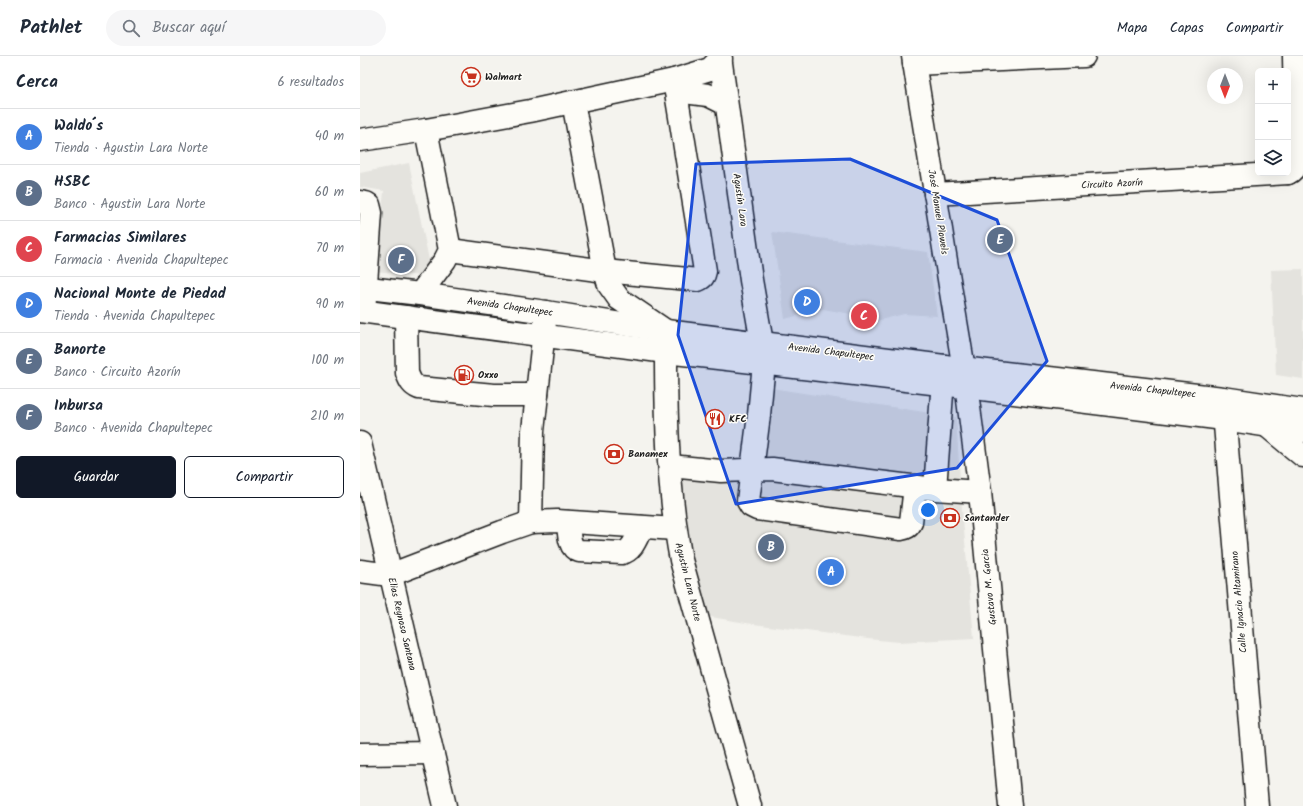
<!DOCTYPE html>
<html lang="es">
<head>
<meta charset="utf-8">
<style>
  body { margin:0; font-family:Kalam,sans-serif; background:#f6f6f7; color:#1f2937 }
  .controls { position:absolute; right:12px; top:12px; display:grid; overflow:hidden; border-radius:6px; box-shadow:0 4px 16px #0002 }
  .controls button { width:36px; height:36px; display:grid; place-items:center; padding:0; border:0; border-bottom:1px solid #e0e1e3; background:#fff; color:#1f2937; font:20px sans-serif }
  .compass { position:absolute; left:847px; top:12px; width:36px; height:36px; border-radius:50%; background:#fff; box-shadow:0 4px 16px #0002; rotate:180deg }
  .you { position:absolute; left:568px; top:454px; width:14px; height:14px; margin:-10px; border:3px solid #fff; border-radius:50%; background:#1a73e8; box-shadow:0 0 0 6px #1a73e833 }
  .badge { display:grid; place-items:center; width:26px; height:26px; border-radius:50%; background:#111827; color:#fff; font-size:13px; font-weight:700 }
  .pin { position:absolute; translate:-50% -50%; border:2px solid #fff; box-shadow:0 1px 4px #0006 }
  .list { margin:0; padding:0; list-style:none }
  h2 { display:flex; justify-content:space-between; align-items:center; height:52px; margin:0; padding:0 16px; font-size:17px }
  h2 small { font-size:13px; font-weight:400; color:#747a83 }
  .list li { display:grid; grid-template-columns:26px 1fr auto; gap:12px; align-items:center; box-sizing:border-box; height:56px; padding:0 16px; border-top:1px solid #e0e1e3 }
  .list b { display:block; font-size:15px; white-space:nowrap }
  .list p { margin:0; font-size:13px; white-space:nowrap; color:#747a83 }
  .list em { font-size:13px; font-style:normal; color:#747a83 }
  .actions { display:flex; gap:8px; padding:12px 16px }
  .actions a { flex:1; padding:9px 0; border:1px solid #111827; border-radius:6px; text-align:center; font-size:14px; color:#111827 }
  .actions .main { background:#111827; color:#fff }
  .icon { flex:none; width:22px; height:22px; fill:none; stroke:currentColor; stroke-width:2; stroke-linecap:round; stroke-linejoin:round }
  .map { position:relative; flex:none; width:943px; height:750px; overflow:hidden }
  header { display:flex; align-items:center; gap:24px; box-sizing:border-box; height:56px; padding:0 20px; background:#fff; border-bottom:1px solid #e0e1e3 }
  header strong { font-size:19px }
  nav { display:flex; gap:22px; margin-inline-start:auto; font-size:14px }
  .search { width:280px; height:36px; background:#f6f6f7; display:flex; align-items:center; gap:10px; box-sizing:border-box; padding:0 14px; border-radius:22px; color:#747a83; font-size:15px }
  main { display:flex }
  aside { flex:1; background:#fff }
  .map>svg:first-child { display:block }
  .built { fill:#e4e3de }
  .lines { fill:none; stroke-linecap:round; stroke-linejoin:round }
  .minor-casing { stroke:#1c1c1c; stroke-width:25 }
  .major-casing { stroke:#1c1c1c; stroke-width:25 }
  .minor { stroke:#fdfcf7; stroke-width:22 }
  .major { stroke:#fdfcf7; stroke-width:22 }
  .marked { fill:#1d4ed8; fill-opacity:0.2; stroke:#1d4ed8; stroke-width:3; stroke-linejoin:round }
  .labels { text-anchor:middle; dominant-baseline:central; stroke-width:3; stroke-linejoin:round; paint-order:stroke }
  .poi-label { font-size:10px; font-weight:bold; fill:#1c1c1c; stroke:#fdfcf7; text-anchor:start }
  .street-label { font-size:10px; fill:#1c1c1c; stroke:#fdfcf7 }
</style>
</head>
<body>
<header>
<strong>Pathlet</strong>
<div class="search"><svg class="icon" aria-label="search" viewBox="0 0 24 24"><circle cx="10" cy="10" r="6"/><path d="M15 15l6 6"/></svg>Buscar aquí</div>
<nav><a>Mapa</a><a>Capas</a><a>Compartir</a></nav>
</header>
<main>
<aside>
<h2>Cerca<small>6 resultados</small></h2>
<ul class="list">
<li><span class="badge" style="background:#3f7fe0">A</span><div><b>Waldo´s</b><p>Tienda · Agustin Lara Norte</p></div><em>40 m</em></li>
<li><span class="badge" style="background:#5c6f8a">B</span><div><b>HSBC</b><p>Banco · Agustin Lara Norte</p></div><em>60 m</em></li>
<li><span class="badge" style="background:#e0444e">C</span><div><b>Farmacias Similares</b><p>Farmacia · Avenida Chapultepec</p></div><em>70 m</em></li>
<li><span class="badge" style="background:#3f7fe0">D</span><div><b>Nacional Monte de Piedad</b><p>Tienda · Avenida Chapultepec</p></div><em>90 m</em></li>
<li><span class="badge" style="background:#5c6f8a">E</span><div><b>Banorte</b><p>Banco · Circuito Azorín</p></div><em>100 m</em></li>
<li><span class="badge" style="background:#5c6f8a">F</span><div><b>Inbursa</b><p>Banco · Avenida Chapultepec</p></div><em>210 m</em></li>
</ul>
<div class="actions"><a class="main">Guardar</a><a>Compartir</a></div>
</aside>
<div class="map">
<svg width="943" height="750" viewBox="0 0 943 750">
  <rect width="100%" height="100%" fill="#f4f3ee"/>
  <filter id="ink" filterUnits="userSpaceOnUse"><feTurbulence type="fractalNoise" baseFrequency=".025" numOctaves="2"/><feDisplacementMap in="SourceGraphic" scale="8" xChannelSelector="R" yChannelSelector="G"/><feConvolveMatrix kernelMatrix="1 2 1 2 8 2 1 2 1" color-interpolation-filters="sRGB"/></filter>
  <g filter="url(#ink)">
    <g class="built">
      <path d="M49,107L70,209L61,220L16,215L24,135L0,131V117Z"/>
      <path d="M412,176L568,196L577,260L544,258L493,271L491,258L463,253L425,263Z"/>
      <path d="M943,213V323L916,319L911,214Z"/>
      <path d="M393,329L596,361L602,453L614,582L539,586L508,583L386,567L345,560L323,475L321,433V405H379L385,395Z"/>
    </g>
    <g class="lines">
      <g class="minor-casing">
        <g id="minor">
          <path d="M360,0L391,224L402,287L404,307L399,359L388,445L391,450L397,453L541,473C546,472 549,471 551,466L555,430"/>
          <path d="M553,0L592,242L604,313L620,436L650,750"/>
          <path d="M554,8L724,0"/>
          <path d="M316,35L348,39L366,48"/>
          <path d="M213,46L245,215L249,229L259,243L306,275"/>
          <path d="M0,84L66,74L170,55L314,24L350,13L361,2"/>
          <path d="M928,117C933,115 935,111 936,106L934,0"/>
          <path d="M575,138L928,117"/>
          <path d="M0,146L6,147L9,149L11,157L4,255"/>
          <path d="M90,194L245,215L338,224C343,222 344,220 345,215L314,24"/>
          <path d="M60,238L85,204L90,194L66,74"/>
          <path d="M186,256L173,375L171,466L197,465L315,473"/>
          <path d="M46,261L47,317C50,325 52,329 59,332L134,339H177"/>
          <path d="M306,296C306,365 308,435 321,504L390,750"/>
          <path d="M863,345L897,750"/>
          <path d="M908,360L907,370L943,400"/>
          <path d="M0,387L85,750"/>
          <path d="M310,410L361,415L412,413L575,433L620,436"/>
          <path d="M575,433L584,310"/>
          <path d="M208,466C209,475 208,492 219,495L262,497C273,495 277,480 282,471"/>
          <path d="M0,515L30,519L142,476L171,466"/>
          <path d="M0,698L72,697"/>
        </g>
      </g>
      <g class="major-casing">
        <g id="major">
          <path d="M0,231L60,238L186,256L306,275L584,310L863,342L943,354"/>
          <path d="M0,255L306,296L606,331L864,363L943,375"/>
        </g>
      </g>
      <use href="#minor" class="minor"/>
      <use href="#major" class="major"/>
    </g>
  </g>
  <path class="marked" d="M490,103L637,164L687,305L597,412L376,448L318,279L336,108Z"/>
  <defs>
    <g id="supermarket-ring" transform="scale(1)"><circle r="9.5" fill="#fdfcf7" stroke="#c8321e" stroke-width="1.5"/><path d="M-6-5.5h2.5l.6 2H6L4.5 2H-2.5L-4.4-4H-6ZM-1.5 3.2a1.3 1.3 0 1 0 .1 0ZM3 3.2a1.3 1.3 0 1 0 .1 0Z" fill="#c8321e"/></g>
    <g id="fuel-ring" transform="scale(1)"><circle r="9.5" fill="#fdfcf7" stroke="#c8321e" stroke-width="1.5"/><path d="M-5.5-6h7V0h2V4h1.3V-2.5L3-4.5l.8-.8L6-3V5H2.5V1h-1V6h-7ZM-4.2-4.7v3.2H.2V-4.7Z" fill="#c8321e"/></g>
    <g id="restaurant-ring" transform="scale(1)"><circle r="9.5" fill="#fdfcf7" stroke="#c8321e" stroke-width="1.5"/><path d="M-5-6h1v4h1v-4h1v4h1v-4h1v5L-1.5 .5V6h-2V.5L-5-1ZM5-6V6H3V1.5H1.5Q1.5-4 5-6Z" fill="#c8321e"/></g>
    <g id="bank-ring" transform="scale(1)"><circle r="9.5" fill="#fdfcf7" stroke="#c8321e" stroke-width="1.5"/><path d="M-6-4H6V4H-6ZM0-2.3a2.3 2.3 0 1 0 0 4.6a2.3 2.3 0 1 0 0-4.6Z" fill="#c8321e"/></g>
  </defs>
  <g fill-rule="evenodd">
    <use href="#supermarket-ring" x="111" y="21"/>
    <use href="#fuel-ring" x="104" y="319"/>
    <use href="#restaurant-ring" x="355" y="363"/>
    <use href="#bank-ring" x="254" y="398"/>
    <use href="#bank-ring" x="590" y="462"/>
  </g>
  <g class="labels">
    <g class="poi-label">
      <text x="125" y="21">Walmart</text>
      <text x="118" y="319">Oxxo</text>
      <text x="369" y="363">KFC</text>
      <text x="268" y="398">Banamex</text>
      <text x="604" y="462">Santander</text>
    </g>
    <g class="street-label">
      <text transform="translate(752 128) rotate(-3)">Circuito Azorín</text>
      <text transform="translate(380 144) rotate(82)">Agustín Lara</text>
      <text transform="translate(578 156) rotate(81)">José Manuel Plowels</text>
      <text transform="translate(150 251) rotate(8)">Avenida Chapultepec</text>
      <text transform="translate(471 296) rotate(7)">Avenida Chapultepec</text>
      <text transform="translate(793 334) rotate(6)">Avenida Chapultepec</text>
      <text transform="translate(328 526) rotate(76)">Agustin Lara Norte</text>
      <text transform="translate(629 531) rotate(-96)">Gustavo M. Garcia</text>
      <text transform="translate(879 546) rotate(-95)">Calle Ignacio Altamirano</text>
      <text transform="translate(42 568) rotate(77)">Elias Reynoso Santana</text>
    </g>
  </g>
</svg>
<div class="controls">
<button>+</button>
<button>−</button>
<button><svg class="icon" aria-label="layers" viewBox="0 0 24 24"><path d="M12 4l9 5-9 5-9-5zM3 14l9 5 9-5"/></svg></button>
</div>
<svg class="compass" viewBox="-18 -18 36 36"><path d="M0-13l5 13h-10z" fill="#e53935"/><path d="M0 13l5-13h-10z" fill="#747a83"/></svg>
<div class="you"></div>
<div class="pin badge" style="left:471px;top:516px;background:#3f7fe0">A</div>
<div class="pin badge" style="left:411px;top:491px;background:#5c6f8a">B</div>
<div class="pin badge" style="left:504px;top:260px;background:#e0444e">C</div>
<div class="pin badge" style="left:447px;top:246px;background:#3f7fe0">D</div>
<div class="pin badge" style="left:640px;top:184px;background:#5c6f8a">E</div>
<div class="pin badge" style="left:41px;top:204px;background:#5c6f8a">F</div>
</div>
</main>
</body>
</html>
